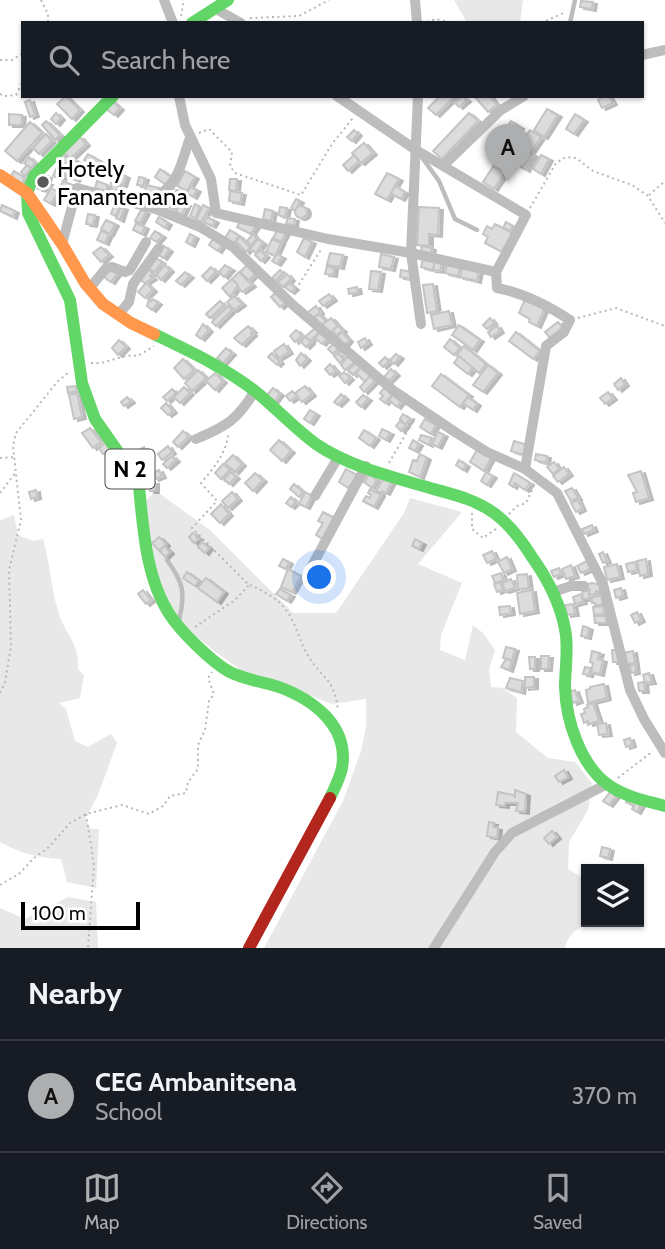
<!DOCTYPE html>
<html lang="en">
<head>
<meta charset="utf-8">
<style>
  body { margin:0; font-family:Cabin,sans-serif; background:#242831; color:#f1f3f6 }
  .controls { position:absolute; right:21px; bottom:21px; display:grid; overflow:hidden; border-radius:0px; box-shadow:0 2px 5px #0004 }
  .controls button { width:63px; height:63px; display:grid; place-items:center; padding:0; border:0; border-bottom:2px solid #363941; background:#171b24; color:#f1f3f6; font:35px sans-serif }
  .scale { position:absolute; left:21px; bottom:18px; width:119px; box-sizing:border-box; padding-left:7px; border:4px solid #000; border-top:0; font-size:19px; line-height:24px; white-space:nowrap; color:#000; -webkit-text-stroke:5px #fff; paint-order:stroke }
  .you { position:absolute; left:320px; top:578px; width:24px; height:24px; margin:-18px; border:5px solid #fff; border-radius:50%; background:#1a73e8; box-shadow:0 0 0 10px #1a73e833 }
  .badge { display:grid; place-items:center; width:46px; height:46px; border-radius:50%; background:#adaeaf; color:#111; font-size:23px; font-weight:700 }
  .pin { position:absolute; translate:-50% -58px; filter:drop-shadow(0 2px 4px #0008) }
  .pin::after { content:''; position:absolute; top:37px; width:24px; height:21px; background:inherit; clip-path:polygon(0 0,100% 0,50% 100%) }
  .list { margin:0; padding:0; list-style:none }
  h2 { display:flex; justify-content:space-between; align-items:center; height:91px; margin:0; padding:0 28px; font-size:30px }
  h2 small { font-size:23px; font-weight:400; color:#9ea1a6 }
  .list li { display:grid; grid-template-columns:46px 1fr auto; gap:21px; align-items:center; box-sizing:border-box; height:112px; padding:0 28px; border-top:2px solid #363941 }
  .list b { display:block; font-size:26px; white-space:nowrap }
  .list p { margin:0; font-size:23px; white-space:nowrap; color:#9ea1a6 }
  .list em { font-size:23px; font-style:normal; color:#9ea1a6 }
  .icon { flex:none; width:38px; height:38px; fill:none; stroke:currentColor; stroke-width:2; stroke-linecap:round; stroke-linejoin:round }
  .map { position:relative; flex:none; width:665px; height:948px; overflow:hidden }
  .search { position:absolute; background:#171b24; box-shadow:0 2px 5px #0004; left:21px; right:21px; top:21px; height:77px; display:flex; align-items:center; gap:18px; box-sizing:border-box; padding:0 24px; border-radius:0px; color:#9ea1a6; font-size:26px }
  .sheet { height:203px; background:#171b24 }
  nav { display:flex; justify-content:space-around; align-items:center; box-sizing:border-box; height:98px; border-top:2px solid #363941; background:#171b24; font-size:19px; color:#9ea1a6 }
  nav a { display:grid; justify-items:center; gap:4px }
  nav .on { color:#adaeaf }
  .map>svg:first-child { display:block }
  .green { fill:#e8e8e8 }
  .building { fill:#dcdcdc; stroke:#c4c4c4; stroke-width:2; filter:url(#shadow) }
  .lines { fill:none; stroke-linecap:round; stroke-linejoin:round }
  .path { stroke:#b8b8b8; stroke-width:2; stroke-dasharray:2 3.5; stroke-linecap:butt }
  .lane { stroke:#bdbdbd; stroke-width:4.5 }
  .street { stroke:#bdbdbd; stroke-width:10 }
  .fast { stroke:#63d668; stroke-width:12 }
  .slow { stroke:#ff974d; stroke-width:12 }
  .jam { stroke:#b3261e; stroke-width:12 }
  .poi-dot { fill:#595959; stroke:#fff; stroke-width:2.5 }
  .labels { text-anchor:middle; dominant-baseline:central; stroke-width:6; stroke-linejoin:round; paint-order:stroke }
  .shield { fill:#fff; stroke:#4c4c4c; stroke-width:2 }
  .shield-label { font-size:23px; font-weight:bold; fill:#000 }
  .poi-label { font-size:24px; fill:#000; stroke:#fff; text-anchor:start }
</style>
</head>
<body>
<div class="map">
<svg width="665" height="948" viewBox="0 0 665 948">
  <defs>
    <filter id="shadow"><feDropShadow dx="4" dy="2" stdDeviation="0" flood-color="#0004"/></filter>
  </defs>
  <rect width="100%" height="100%" fill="#fff"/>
  <g class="green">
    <path d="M454,0H523L520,23H467Z"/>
    <path d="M156,491L210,530L293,613H336L404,513L410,498L462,512L418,564L462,583L441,635L440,650L465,660L473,625L483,633L495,650L489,669L491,687L503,688L517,698L516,732L548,758L575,762L592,783L588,810L569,842L568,869L586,880V922H599C583,924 569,931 565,948H264L343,801L361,751L366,727V699L332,704L301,692L256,681L213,650L170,615L156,581L142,504Z"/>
    <path d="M14,515L18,535L33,541L43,539C50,563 51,588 58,611C65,635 79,640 78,669L84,675L80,698L59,703L66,709L75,741L88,747L111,734L117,743L98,795L85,819L91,829H99L96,888L67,882L61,859C39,858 19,853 0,842V520Z"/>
    <path d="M68,897L96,902L98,948H0V908L25,919Z"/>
  </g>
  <g class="building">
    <path d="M581,1L593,2L592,9L580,7Z"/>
    <path d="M66,96L80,110L72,119L57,104Z"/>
    <path d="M440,96L454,97L436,115L428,108Z"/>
    <path d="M462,96L467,100L459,107L455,103Z"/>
    <path d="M474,96H490L497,105L488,112Z"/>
    <path d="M605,96H609L613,103L602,108L598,100Z"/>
    <path d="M30,100L35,115L30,117L25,102Z"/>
    <path d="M112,101L120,108L114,115L105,108Z"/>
    <path d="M547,109L558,115L544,137L534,130Z"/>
    <path d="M56,113L61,118L56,124L51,119Z"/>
    <path d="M469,113L478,121L442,159L433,151Z"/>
    <path d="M9,114L22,115L21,125H9Z"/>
    <path d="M575,114L584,120L574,134L566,129Z"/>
    <path d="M46,121L60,135L55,140L42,125Z"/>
    <path d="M511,121L520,127L504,151L495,146Z"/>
    <path d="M30,122L42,133L17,161L5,151Z"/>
    <path d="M354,130L358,134L352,141L347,137Z"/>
    <path d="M530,130L541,137L531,152L520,145Z"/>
    <path d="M46,134L52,141L39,154L33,148Z"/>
    <path d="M80,137L86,144L70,159L64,152Z"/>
    <path d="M364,143L373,153L361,163L352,153Z"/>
    <path d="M523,149L534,155L526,170L515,163Z"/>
    <path d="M63,154L69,160L64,165L58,159Z"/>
    <path d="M88,154L102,162L98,168L84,160Z"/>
    <path d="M354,155L359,161L348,171L343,165Z"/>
    <path d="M541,155L549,159L541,174L533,169Z"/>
    <path d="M29,157L35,163L31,168L24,163Z"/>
    <path d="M71,158L87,166L82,175L66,167Z"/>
    <path d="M498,159L509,166L494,189L483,182Z"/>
    <path d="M27,165L31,168L25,176L21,172Z"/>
    <path d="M56,169L65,172L62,179L53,176Z"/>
    <path d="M160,169L174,179L169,187L155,177Z"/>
    <path d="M14,171L25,178L21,186L9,179Z"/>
    <path d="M67,171L78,175L76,180L65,176Z"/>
    <path d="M185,171L195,177L187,191L177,186Z"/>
    <path d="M118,173L126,176L123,185L115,183Z"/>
    <path d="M387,173L399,179L387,200L375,194Z"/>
    <path d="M41,175L48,176L46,183H49L44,190L38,189Z"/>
    <path d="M139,177L145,178L143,186L137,185Z"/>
    <path d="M230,179H237L236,191L229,190Z"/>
    <path d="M63,181L75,186L73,191L61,186Z"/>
    <path d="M97,181L108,185L106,191L95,188Z"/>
    <path d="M111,183L119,185L115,193L112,192Z"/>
    <path d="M147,185L159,188L156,202L148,200L150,193L145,192Z"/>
    <path d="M395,186L405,192L401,199L391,194Z"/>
    <path d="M190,187L197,190L193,197L187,193Z"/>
    <path d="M51,188L58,192L51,204L44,200Z"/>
    <path d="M119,190L130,193L128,199L118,196Z"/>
    <path d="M176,190L182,191L179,200L173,198Z"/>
    <path d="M230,191L242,193L240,203L229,201Z"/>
    <path d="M131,192L143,194L142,200L130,197Z"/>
    <path d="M165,195L171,197L168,206L163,204Z"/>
    <path d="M172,199L178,201L175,209L170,208Z"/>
    <path d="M296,199L300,201L295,211L291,208Z"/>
    <path d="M181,201L187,204L182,215L176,212Z"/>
    <path d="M195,204L200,207L196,218L190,216Z"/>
    <path d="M2,205L15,211L13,217L0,211Z"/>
    <path d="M203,205L209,208L201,222L196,220Z"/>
    <path d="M114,206L119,208L116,216L111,214Z"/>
    <circle cx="301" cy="212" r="6"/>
    <path d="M121,207L124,208L120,220L116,218Z"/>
    <path d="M280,207L287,208L285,217L278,215Z"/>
    <path d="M419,207L439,208L438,235L429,234V246L417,245Z"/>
    <path d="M265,209L273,211L271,221L263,219Z"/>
    <path d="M141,210L146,212L140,223L135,221Z"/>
    <path d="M88,214L95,215L93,225L86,224Z"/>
    <path d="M159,217L168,223L165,228L156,222Z"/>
    <path d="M207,217L215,221L212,226L204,222Z"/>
    <path d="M242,218L256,226L251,234L237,227Z"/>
    <path d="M288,218L295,219L294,225L286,224Z"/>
    <path d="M106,220L115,224L110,234L101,229Z"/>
    <path d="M506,222L513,226L510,231L503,228Z"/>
    <path d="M136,223L145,227L142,234L133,230Z"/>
    <path d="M495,224L512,233L502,252L485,243L488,237L483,234L487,226L492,229Z"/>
    <path d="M279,227L287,231L281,242L273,238Z"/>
    <path d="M230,230L239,236L234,243L225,238Z"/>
    <path d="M101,231L109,234L105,243L97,240Z"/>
    <path d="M155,231L162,236L157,242L150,238Z"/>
    <path d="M190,234L195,237L191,245L186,242Z"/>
    <path d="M253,234L257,239L251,245L247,241Z"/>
    <path d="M240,237L250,247L246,252L236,241Z"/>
    <path d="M304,238L312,242L305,257L297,252Z"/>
    <path d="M213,239L222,245L218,251L209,245Z"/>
    <path d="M258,239L263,243L256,253L250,249Z"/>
    <path d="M272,239L281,243L275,256L266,252Z"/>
    <path d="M164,246L169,250L163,258L158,254Z"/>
    <path d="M422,246L432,248L431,254L421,252Z"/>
    <path d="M101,247L109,255L101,262L93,253Z"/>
    <path d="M260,250L266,256L261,261L255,255Z"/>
    <path d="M330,253L343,255L340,267L327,265Z"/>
    <path d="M277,254L282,257L277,264L272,261Z"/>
    <path d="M381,254L394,257L391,269L379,267Z"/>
    <path d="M156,258L162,262L154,272L148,268Z"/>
    <path d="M423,259L435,261L433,270L421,267Z"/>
    <path d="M435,261L442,263L440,271L433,270Z"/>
    <path d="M249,263L258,271L249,280L240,272Z"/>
    <path d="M447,264L460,267L458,276L445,273Z"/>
    <path d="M165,265L170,270L161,280L156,275Z"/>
    <path d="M225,265L231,269L224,277L219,272Z"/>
    <path d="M327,266L334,268L333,275L325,274Z"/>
    <path d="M211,267L216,272L207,281L202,276Z"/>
    <path d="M462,267L479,271L477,281L460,277Z"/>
    <path d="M111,269L117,274L111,282L104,277Z"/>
    <path d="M147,269L153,273L150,276L153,278L145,283L139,279Z"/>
    <path d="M280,270L283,273L276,281L272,278Z"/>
    <path d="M401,270L413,272L412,279L400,277Z"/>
    <path d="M371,271L381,272L378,290L369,289Z"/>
    <path d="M185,272L190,276L181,285L176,281Z"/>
    <path d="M239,272L252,285L242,292L232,279Z"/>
    <path d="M287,274L291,279L283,287L278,282Z"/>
    <path d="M232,279L238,285L230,297L222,288Z"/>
    <path d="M146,283L153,290L145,298L138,292Z"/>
    <path d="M289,283L295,288L291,292L285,287Z"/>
    <path d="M433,284L437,311L427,313L423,285Z"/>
    <path d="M357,287L358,292L349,294L348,289Z"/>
    <path d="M277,291L286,302L280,307L271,297Z"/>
    <path d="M329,294L333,299L323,306L319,301Z"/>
    <path d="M234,296L242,304L234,310L227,302Z"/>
    <path d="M149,299L151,301L153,299L158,303L152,310L147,306Z"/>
    <path d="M525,299L545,308L537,326L529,322L530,319L519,313Z"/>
    <path d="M220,301L224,305L210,318L206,314Z"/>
    <path d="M228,306L232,310L216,326L212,322Z"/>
    <path d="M316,306L320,312L312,319L307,313Z"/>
    <path d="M449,311L452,325L434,329L431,315Z"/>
    <path d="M319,314L326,321L320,326L313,319Z"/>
    <path d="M331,318L338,326L329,334L322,325Z"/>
    <path d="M490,318L494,323L487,329L483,325Z"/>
    <path d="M558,322L563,328L550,338L545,332Z"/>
    <path d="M203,324L209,330L201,339L196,335Z"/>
    <path d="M459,325L480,340L473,350L452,335Z"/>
    <path d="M248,326L253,331L251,333L253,334L242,345L234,338Z"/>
    <path d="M338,326L343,330L337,335L332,331Z"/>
    <path d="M497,326L500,331L491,337L488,332Z"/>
    <path d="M315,328L319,333L310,341L306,336Z"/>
    <path d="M296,330L302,335L295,342L290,336Z"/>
    <path d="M321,331L328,338L322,344L315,338Z"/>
    <path d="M342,332L349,340L345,345L337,337Z"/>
    <path d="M516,332L540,351L533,359L509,341Z"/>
    <path d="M305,337L311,342L306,347L301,342Z"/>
    <path d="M365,338L368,343L361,348L358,342Z"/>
    <path d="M450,339L460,348L454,355L444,347Z"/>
    <path d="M119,340L126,347L118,355L112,348Z"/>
    <path d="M334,343L339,348L333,354L328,349Z"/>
    <path d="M284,344L289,352L279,358L274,351Z"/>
    <path d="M464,346L486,364L479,373L457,355Z"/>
    <path d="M226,348L232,353L223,363L217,358Z"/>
    <path d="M272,353L280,362L277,365L268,357Z"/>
    <path d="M301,353L307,359L300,366L296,360Z"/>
    <path d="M338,353L344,359L340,363L334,356Z"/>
    <path d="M349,354L355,362L345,370L341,365Z"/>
    <path d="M396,354L400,357L394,364L390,360Z"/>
    <path d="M459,356L473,368L468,374L454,363Z"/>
    <path d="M385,357L389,361L383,367L379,363Z"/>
    <path d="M183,359L194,370L184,379L174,368Z"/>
    <path d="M357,362L361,367L353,375L348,370Z"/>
    <path d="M330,364L336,371L330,375L325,369Z"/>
    <path d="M488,365L498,373L483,392L473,385Z"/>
    <path d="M362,367L371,376L365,382L356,373Z"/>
    <path d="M391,369L396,374L389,381L384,377Z"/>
    <path d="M198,370L206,378L192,391L185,383Z"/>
    <path d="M344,372L350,378L345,383L339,376Z"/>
    <path d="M215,373L223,381L215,390L206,381Z"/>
    <path d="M441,374L469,395L460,407L432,386Z"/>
    <path d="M370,376L375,381L364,392L360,387Z"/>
    <path d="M621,378L625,384L618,390L614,384Z"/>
    <path d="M76,386L77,391L68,393L67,387Z"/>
    <path d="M305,386L312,394L302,402L295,393Z"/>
    <path d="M184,387L190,393L180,403L174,397Z"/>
    <path d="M273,388L280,394L274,402L266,396Z"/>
    <path d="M384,388L392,395L385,403L380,399L383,396L380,393Z"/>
    <path d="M172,389L176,393L167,401L163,397Z"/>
    <path d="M292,391L297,396L290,401L286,396Z"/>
    <path d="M608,392L613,398L605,404L600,398Z"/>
    <path d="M77,393L82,417L74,419L69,395Z"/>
    <path d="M341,394L345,398L338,405L334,402Z"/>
    <path d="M363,395L368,399L361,407L356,402Z"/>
    <path d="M393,395L401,402L397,407L389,400Z"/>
    <path d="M127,397L131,401L124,406L121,402Z"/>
    <path d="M468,397L477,404L473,410L463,403Z"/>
    <path d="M166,403L173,411L168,415L161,408Z"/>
    <path d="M310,410L316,414L310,423L304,419Z"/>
    <path d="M403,414L410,419L405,425L400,419Z"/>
    <path d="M425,419L436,425L431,434L420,427Z"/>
    <path d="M400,421L406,425L401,431L396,426Z"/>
    <path d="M90,428L101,442L93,448L82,433Z"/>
    <path d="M382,429L390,433L386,440L379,436Z"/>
    <path d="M364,430L376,438L370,446L359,438Z"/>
    <path d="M183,431L189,436L178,447L173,442Z"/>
    <path d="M438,432L444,435L438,447L432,444Z"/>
    <path d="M421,435L432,438L429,445L419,440Z"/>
    <path d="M279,440L291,451L282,461L270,450Z"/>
    <path d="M413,440L419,444L415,451L409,448Z"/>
    <path d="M514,441L527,445L524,455L511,451Z"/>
    <path d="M105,443L110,449L103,454L99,448Z"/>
    <path d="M168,446L172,452L162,460L158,454Z"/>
    <path d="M144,447L148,455L143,458L139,450Z"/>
    <path d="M478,448L492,456L484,471L470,462Z"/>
    <path d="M420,454L427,458L420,477L409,472L413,460L417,461Z"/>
    <path d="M536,454L547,456L546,463L535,460Z"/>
    <path d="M233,455L242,464L235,472L225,463Z"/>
    <path d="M172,456L176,460L167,468L163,464Z"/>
    <path d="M459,460L466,465L463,470L456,465Z"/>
    <path d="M554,462L559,469L553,474L547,467Z"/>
    <path d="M223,464L230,470L221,479L215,473Z"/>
    <path d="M564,467L569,474L558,482L553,476Z"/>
    <path d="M346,469L358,476L348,488L339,482Z"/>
    <path d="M159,470L162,476L155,479L152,474Z"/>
    <path d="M641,471L649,498L636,502L633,493L637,492L628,475Z"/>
    <path d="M231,472L236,477L229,484L224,479Z"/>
    <path d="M486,472L493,476L487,485L481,481Z"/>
    <path d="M255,473L263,480L253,491L245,483Z"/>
    <path d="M514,473L530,483L525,490L515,483L513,487L509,484Z"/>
    <path d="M369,474L377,480L372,488L364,482Z"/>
    <path d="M385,476L393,480L386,493L382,491L381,493L376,491Z"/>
    <path d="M149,482H155V491H150Z"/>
    <path d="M294,484L303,492L299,497L290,489Z"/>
    <path d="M572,488L578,498L571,501L565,491Z"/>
    <path d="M370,489L381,495L374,507L363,501L366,496L370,498L371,495L368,493Z"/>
    <path d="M36,490L37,497L31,499L29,492Z"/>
    <path d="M232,492L238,499L228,508L222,501Z"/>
    <path d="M305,492L312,496L306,507L299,504Z"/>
    <path d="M291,497L296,502L291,507L286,503Z"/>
    <path d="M578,500L582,509L576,512L571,503Z"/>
    <path d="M221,504L229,514L220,523L211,514Z"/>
    <path d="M323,512L336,519L324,540L316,535L323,523L318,521Z"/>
    <path d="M592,525L594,530L584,534L582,529Z"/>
    <path d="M193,533L199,539L194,543L189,537Z"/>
    <path d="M159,537L166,544L160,551L152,543Z"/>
    <path d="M415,539L422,543L419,549L412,546Z"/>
    <path d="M202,542L209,548L205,553L198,547Z"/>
    <path d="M164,546L170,552L165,557L160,551Z"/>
    <path d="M492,551L496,559L487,563L483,555Z"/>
    <path d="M603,552L607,561L603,563L599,554Z"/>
    <path d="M507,557L512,569L504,573L498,562Z"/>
    <path d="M283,559L289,562L286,569L279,566Z"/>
    <path d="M646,559L648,574L640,576L637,561Z"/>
    <path d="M587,561L590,569L581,573L577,566Z"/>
    <path d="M635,562L637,570L628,572L626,564Z"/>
    <path d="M617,564L620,577L607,580L604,567Z"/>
    <path d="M571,565L575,576L566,579L562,569Z"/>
    <path d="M559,568L561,574L554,577L551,571Z"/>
    <path d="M288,569L301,576L292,592L281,587Z"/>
    <path d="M187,572L199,581L195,586L183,578Z"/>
    <path d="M501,573L504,580L495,583L492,576Z"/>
    <path d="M527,574L529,588L518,589L517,575Z"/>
    <path d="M206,578L224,592L217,602L198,588Z"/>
    <path d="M511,579L515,588L505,591L502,583Z"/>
    <path d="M500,582L503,590L497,592L494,584Z"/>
    <path d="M592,583L601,585L600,592L596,591L595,595L589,594L590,589H588V584Z"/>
    <path d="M621,588L623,596L616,598L614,590Z"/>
    <path d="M280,589L291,595L287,601L276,594Z"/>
    <path d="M143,590L151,600L146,604L138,594Z"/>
    <path d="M532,590L535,611L520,614L517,593Z"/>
    <path d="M582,591H589V599H583Z"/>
    <path d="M581,594L583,602L575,604L573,597Z"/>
    <path d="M601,595L603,604L595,606V603H592L591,598Z"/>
    <path d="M573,604L575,614L567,615L565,605Z"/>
    <path d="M510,606L511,613L500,615L499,607Z"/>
    <path d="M603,606L604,614L594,615L593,607Z"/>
    <path d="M637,612L641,620L635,623L631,615Z"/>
    <path d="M594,616H606V623H595Z"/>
    <path d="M583,626L589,628L587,637L581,636Z"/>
    <path d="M506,647L515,649L512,660L503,658Z"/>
    <path d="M612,650H619L620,662H613Z"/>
    <path d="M592,651L600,653L598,659L603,660L600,674L591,672L593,663L590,662Z"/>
    <path d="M633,651L635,663L625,664L623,653Z"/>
    <path d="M541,656H549L548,669H541Z"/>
    <path d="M529,657H535V669H530Z"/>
    <path d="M506,659L512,661L509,670L501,667Z"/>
    <path d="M635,664L636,672L631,673L630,665Z"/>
    <path d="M585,667L591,668L589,675L583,674Z"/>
    <path d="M649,673L652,682L645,683L643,675Z"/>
    <path d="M525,677H534V687L525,688Z"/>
    <path d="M510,678L523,681L521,692L506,688Z"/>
    <path d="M644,682L645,691H639L638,683Z"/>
    <path d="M604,684L607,698L588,703L586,690L590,689V687Z"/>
    <path d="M575,690L579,701L573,703L569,692Z"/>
    <path d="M593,703L599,721L589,724L588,721L584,723L581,714L585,713L584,709L588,707L587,705Z"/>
    <path d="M606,723L608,734L599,735L597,724Z"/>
    <path d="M630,738L632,745L626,747L624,740Z"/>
    <path d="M564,770L568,777L559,782L555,776Z"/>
    <path d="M515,790L526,794L525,812L516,811L518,803H505V806L496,805L498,792L514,795L515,798Z"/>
    <path d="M610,792L616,796L609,805L603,801Z"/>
    <path d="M629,796L642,803L637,812L632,809L634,806L626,802Z"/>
    <path d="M489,822L494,823L493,827L498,828L497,838L487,836Z"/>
    <path d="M552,831L557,837L549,844L544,838Z"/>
    <path d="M602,847L610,849L608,858L600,856Z"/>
  </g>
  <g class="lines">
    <g class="path">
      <path d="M41,0L48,14V23"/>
      <path d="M181,16L184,0"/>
      <path d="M250,18L299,16L329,0"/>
      <path d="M427,22L436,19L452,23"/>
      <path d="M541,23L566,12"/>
      <path d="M0,60H12L23,53"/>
      <path d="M0,94L4,96L16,95L23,81"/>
      <path d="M199,133L209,129L232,152L230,166L235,173L301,195L332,144L353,118"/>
      <path d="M649,195L665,181"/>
      <path d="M530,208L556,163L566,157L576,158L593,171L632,185L648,196L665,223"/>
      <path d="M293,294L322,248"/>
      <path d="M578,318L616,308L665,326"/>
      <path d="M91,363C108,365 121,353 138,356L154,346"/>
      <path d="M0,458L15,457"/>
      <path d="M389,463L416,416"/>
      <path d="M0,493L16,472"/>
      <path d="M472,513V529L483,538L496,529"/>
      <path d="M509,514L517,506L526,503L534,486"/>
      <path d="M250,585C263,591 278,598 286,610C296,623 299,640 307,654C321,679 334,676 338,710"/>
      <path d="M195,627L235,600L249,585L192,528L217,501L201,483C215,466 225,456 229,432"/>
      <path d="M0,693L5,683L11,646L9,570L21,520L13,446L16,433L25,422L57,382L69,372"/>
      <path d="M618,778L653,751"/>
      <path d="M86,814L94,865L88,948"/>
      <path d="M0,885L19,874L34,858L49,847L70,823L86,814L122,805L149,814L163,806L170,796L186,793L188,782L198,769V745L205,730L209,701L214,694L208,678L212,672"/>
    </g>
    <g class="lane">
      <path d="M570,23L575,0"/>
      <path d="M421,156L439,181L455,219L477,230"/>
      <path d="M167,560C183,582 186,593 179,620"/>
    </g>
    <g class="street">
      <path d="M164,0L173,23"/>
      <path d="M415,0L417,23"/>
      <path d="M214,8L241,23"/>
      <path d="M642,55L665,50"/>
      <path d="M179,96L185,125L211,179L216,213L328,239L411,253L496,272"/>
      <path d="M337,96L416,150L526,215L496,272L497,288C524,293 547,305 570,320L564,332L546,346L525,469"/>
      <path d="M418,96L411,253L421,324"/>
      <path d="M444,165L501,110L524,96"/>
      <path d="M156,209L160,194C180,181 182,159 190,138"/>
      <path d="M62,244L77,188L156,209L200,227L233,247L294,306L394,391L455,432L487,452L525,469L557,493L603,584L630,690L644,719L665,753"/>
      <path d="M90,288L106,268L112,267L125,272L130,270L146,242"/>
      <path d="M118,315L129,302L133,284L159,248"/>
      <path d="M196,439C227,426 237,420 255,391"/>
      <path d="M315,496L339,456"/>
      <path d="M306,577L366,466"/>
      <path d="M553,592L571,586H584"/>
      <path d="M434,948L495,852L512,833L607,784"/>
    </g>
    <g class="fast">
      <path d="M192,23L228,0"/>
      <path d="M113,96L34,176L27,193L28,213L70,300L82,383L95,419L135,476L139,486C143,528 146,579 170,615C181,632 211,661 228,671C242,679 263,682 279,687C314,700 349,726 342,768C340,778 334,789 330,798"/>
      <path d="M154,334C189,351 224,367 255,391C276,408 294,428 316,444C348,466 392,477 430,488C451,494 475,499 494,513C509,524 522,541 532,557C547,578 560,603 565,629C569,648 565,668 565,687C566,721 581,767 610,786C626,797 647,801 665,806"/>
    </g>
    <path class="slow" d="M0,175L27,193L62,244L85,283L103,304L131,323L154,334"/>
    <path class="jam" d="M249,948L330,798"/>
  </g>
  <circle class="poi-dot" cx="43" cy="182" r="7"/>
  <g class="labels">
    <rect class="shield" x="105.5" y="449.5" width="49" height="39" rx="5"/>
    <g class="shield-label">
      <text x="130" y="469">N 2</text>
    </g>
    <g class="poi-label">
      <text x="57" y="168">Hotely<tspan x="57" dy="28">Fanantenana</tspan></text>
    </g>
  </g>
</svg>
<div class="controls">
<button><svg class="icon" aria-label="layers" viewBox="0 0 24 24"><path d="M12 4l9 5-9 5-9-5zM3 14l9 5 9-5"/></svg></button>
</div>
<div class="scale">100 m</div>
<div class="you"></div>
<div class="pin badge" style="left:508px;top:182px">A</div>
<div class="search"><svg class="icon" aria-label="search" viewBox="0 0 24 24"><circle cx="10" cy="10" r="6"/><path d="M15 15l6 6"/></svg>Search here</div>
</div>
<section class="sheet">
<h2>Nearby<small></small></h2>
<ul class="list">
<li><span class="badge">A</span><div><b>CEG Ambanitsena</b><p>School</p></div><em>370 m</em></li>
</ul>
</section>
<nav>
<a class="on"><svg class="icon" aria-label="map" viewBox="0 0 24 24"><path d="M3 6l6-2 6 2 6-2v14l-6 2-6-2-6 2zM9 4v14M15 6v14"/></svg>Map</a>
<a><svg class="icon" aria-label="directions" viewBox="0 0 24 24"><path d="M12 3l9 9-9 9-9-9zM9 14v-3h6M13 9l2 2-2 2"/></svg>Directions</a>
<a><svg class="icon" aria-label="saved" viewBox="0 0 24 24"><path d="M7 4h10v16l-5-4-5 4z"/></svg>Saved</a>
</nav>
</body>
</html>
